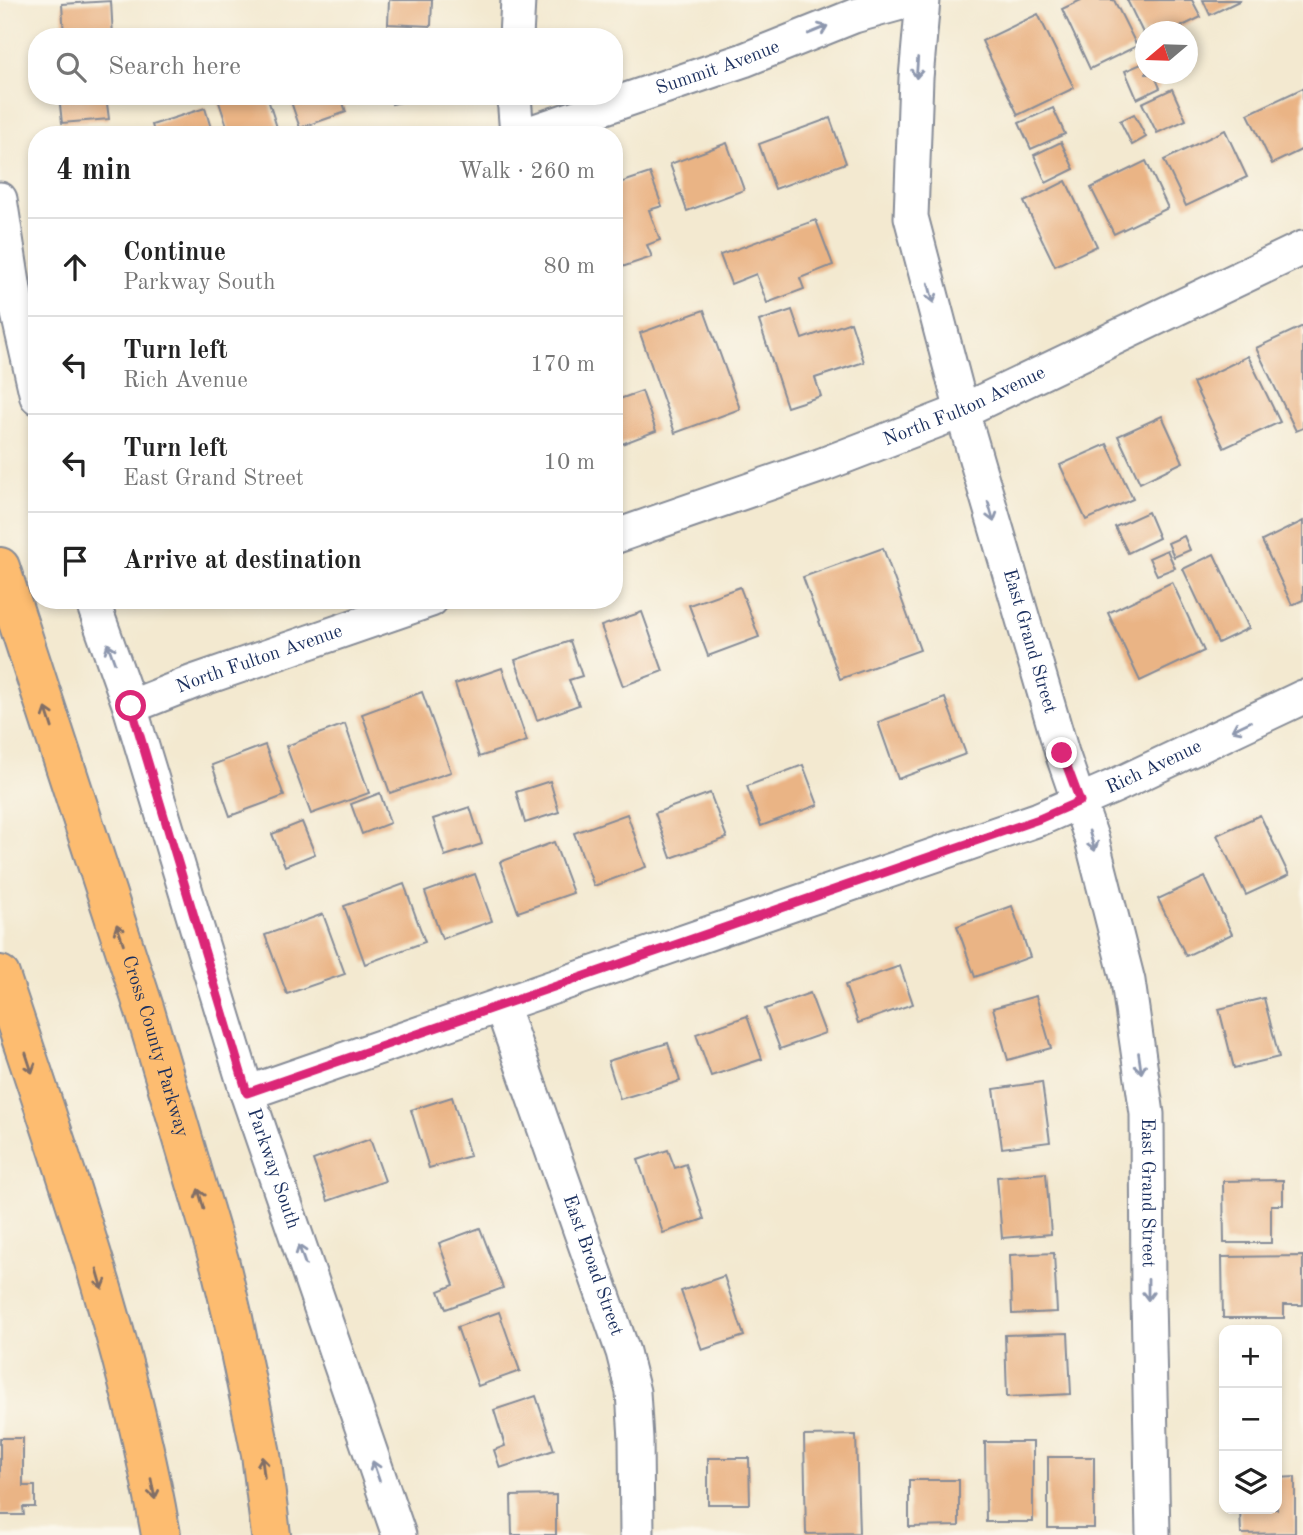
<!DOCTYPE html>
<html lang="en">
<head>
<meta charset="utf-8">
<style>
  body { margin:0; font-family:"Old Standard TT",serif; background:#f6f6f6; color:#222 }
  .controls { position:absolute; right:21px; bottom:21px; display:grid; overflow:hidden; border-radius:14px; box-shadow:0 4px 10px #0003 }
  .controls button { width:63px; height:63px; display:grid; place-items:center; padding:0; border:0; border-bottom:2px solid #e0e0e0; background:#fff; color:#222; font:35px sans-serif }
  .compass { position:absolute; left:1135px; top:21px; width:63px; height:63px; border-radius:50%; background:#fff; box-shadow:0 4px 10px #0003; rotate:251deg }
  .stop { position:absolute; width:21px; height:21px; margin:-16px; border:5px solid #db2777; border-radius:50%; background:#fff }
  .stop.end { background:#db2777; border-color:#fff; box-shadow:0 2px 7px #0008 }
  .list { margin:0; padding:0; list-style:none }
  h2 { display:flex; justify-content:space-between; align-items:center; height:91px; margin:0; padding:0 28px; font-size:30px }
  h2 small { font-size:23px; font-weight:400; color:#767676 }
  .list li { display:grid; grid-template-columns:46px 1fr auto; gap:21px; align-items:center; box-sizing:border-box; height:98px; padding:0 28px; border-top:2px solid #e0e0e0 }
  .list b { display:block; font-size:26px; white-space:nowrap }
  .list p { margin:0; font-size:23px; white-space:nowrap; color:#767676 }
  .list em { font-size:23px; font-style:normal; color:#767676 }
  .icon { flex:none; width:38px; height:38px; fill:none; stroke:currentColor; stroke-width:2; stroke-linecap:round; stroke-linejoin:round }
  .map { position:relative; flex:none; width:1303px; height:1535px; overflow:hidden }
  .search { position:absolute; background:#fff; box-shadow:0 4px 10px #0003; left:28px; top:28px; width:595px; height:77px; display:flex; align-items:center; gap:18px; box-sizing:border-box; padding:0 24px; border-radius:28px; color:#767676; font-size:26px }
  .panel { position:absolute; background:#fff; box-shadow:0 4px 10px #0003; left:28px; top:126px; width:595px; height:483px; border-radius:28px }
  .map>svg:first-child { display:block }
  .building { fill:#eab485 }
  .lines { fill:none; stroke-linecap:round; stroke-linejoin:round }
  .minor-casing { stroke:#878c97; stroke-width:37 }
  .motorway-casing { stroke:#878c97; stroke-width:42 }
  .minor { stroke:#fff; stroke-width:33 }
  .motorway { stroke:#fdbc70; stroke-width:38 }
  .oneway { stroke:#8d97ae }
  .oneway2 { stroke:#816e66 }
  .route { stroke:#db2777; stroke-width:9 }
  .labels { text-anchor:middle; dominant-baseline:central; stroke-width:7; stroke-linejoin:round; paint-order:stroke }
  .street-label { font-size:19px; fill:#1b2f5e; stroke:#fbf7ec }
</style>
</head>
<body>
<div class="map">
<svg width="1303" height="1535" viewBox="0 0 1303 1535">
  <rect width="100%" height="100%" fill="#fbf7ec"/>
  <filter id="ink" filterUnits="userSpaceOnUse"><feTurbulence type="fractalNoise" baseFrequency=".0143" numOctaves="2"/><feDisplacementMap in="SourceGraphic" scale="14" xChannelSelector="R" yChannelSelector="G"/><feConvolveMatrix kernelMatrix="1 2 1 2 8 2 1 2 1" color-interpolation-filters="sRGB"/></filter>
  <filter id="wash" filterUnits="userSpaceOnUse"><feTurbulence type="fractalNoise" baseFrequency=".00686" numOctaves="4" result="noise"/><feDisplacementMap in="SourceGraphic" scale="28" xChannelSelector="R" yChannelSelector="G"/><feGaussianBlur stdDeviation="1.57" result="paint"/><feColorMatrix in="noise" values="0 0 0 0 0 0 0 0 0 0 0 0 0 0 0 0 0 1.4 0 .05"/><feComposite in="paint" operator="in"/></filter>
  <g filter="url(#wash)">
    <rect width="100%" height="100%" fill="#f3e9d0"/>
    <g id="blocks">
      <g class="building">
        <path d="M389,0H432L431,26L388,24Z"/>
        <path d="M1081,0H1114L1137,46L1090,69L1062,9Z"/>
        <path d="M1127,0H1192L1201,17L1170,32H1146V39Z"/>
        <path d="M1203,0H1241L1210,15Z"/>
        <path d="M111,1L113,37H64L62,4Z"/>
        <path d="M1038,14L1074,88L1018,115L982,41Z"/>
        <path d="M1146,62V74H1154L1160,88L1137,99L1125,71Z"/>
        <path d="M1303,88V149L1272,164L1248,114Z"/>
        <path d="M1172,89L1186,120L1157,133L1142,103Z"/>
        <path d="M59,96H106L109,119L62,123Z"/>
        <path d="M217,96H267L279,134L230,135Z"/>
        <path d="M289,96H341L346,112L300,128Z"/>
        <path d="M390,96H423V97L392,104Z"/>
        <path d="M205,108L213,135H155L152,125Z"/>
        <path d="M1053,108L1065,134L1031,149L1019,123Z"/>
        <path d="M1134,114L1146,137L1132,145L1120,121Z"/>
        <path d="M830,118L846,163L775,189L759,144Z"/>
        <path d="M1225,130L1247,177L1186,206L1164,160Z"/>
        <path d="M1061,142L1074,169L1046,183L1034,155Z"/>
        <path d="M727,143L744,190L687,211L670,164Z"/>
        <path d="M1146,161L1168,208L1114,234L1091,188Z"/>
        <path d="M650,173L662,206L649,210L660,240L647,245L652,257L616,269L614,265V185Z"/>
        <path d="M1066,181L1097,246L1055,266L1024,202Z"/>
        <path d="M816,220L833,265L800,278L804,289L767,303L756,274L731,284L720,255Z"/>
        <path d="M704,310L740,409L675,433L640,333Z"/>
        <path d="M792,310L802,339L851,322L864,362L815,378L821,396L787,407L759,321Z"/>
        <path d="M1303,326V428L1296,431L1256,348Z"/>
        <path d="M1248,356L1280,422L1224,448L1193,383Z"/>
        <path d="M642,391L656,431L614,447V401Z"/>
        <path d="M1162,416L1183,462L1140,483L1118,436Z"/>
        <path d="M1107,444L1133,499L1086,520L1060,465Z"/>
        <path d="M1148,512L1159,538L1128,553L1115,527Z"/>
        <path d="M1303,521V600L1292,605L1262,541Z"/>
        <path d="M1184,536L1190,550L1174,557L1168,543Z"/>
        <path d="M883,548L920,650L840,679L803,577Z"/>
        <path d="M1167,550L1175,568L1157,575L1149,558Z"/>
        <path d="M1214,554L1249,628L1218,643L1183,569Z"/>
        <path d="M1172,582L1204,651L1140,681L1108,613Z"/>
        <path d="M740,587L759,637L708,656L689,605Z"/>
        <path d="M642,612L663,671L623,686L601,626Z"/>
        <path d="M570,641L582,676L569,680L579,705L537,720L515,660Z"/>
        <path d="M502,668L527,741L479,757L455,684Z"/>
        <path d="M422,692L451,772L390,793L362,714Z"/>
        <path d="M945,698L966,754L898,779L878,722Z"/>
        <path d="M345,724L369,793L311,814L286,746Z"/>
        <path d="M265,745L284,796L230,816L212,765Z"/>
        <path d="M803,765L818,805L761,826L747,786Z"/>
        <path d="M550,781L559,812L525,823L516,792Z"/>
        <path d="M380,793L390,823L362,834L351,804Z"/>
        <path d="M710,793L727,838L671,858L655,813Z"/>
        <path d="M470,807L482,844L445,856L433,819Z"/>
        <path d="M627,814L646,867L594,886L574,833Z"/>
        <path d="M1260,815L1289,875L1246,895L1217,835Z"/>
        <path d="M302,822L315,854L285,866L272,834Z"/>
        <path d="M554,842L573,893L518,912L500,862Z"/>
        <path d="M475,874L492,921L442,939L425,892Z"/>
        <path d="M1205,877L1232,934L1186,956L1158,899Z"/>
        <path d="M404,884L425,942L365,964L344,906Z"/>
        <path d="M1012,906L1030,957L975,977L957,926Z"/>
        <path d="M323,914L345,974L287,994L265,935Z"/>
        <path d="M900,966L913,1004L858,1023L845,985Z"/>
        <path d="M810,993L825,1033L780,1049L765,1009Z"/>
        <path d="M1036,996L1051,1048L1008,1060L993,1008Z"/>
        <path d="M1264,998L1279,1057L1234,1068L1219,1009Z"/>
        <path d="M747,1016L762,1059L711,1076L696,1034Z"/>
        <path d="M668,1043L680,1081L620,1099L608,1061Z"/>
        <path d="M1042,1082L1050,1142L1002,1148L994,1089Z"/>
        <path d="M452,1097L470,1156L429,1168L411,1110Z"/>
        <path d="M370,1139L385,1181L328,1201L313,1160Z"/>
        <path d="M668,1150L675,1168L686,1164L704,1219L663,1233L638,1160Z"/>
        <path d="M1046,1173L1051,1234L1002,1238L997,1177Z"/>
        <path d="M1283,1180V1205H1271V1243H1224L1223,1181Z"/>
        <path d="M480,1228L503,1288L446,1309L439,1291L454,1285L439,1243Z"/>
        <path d="M1054,1253L1057,1312L1012,1314L1010,1255Z"/>
        <path d="M1303,1256V1305H1284V1318H1223L1222,1257Z"/>
        <path d="M724,1276L744,1336L702,1350L681,1291Z"/>
        <path d="M499,1312L520,1371L478,1386L457,1327Z"/>
        <path d="M1068,1333L1071,1394L1007,1397L1005,1335Z"/>
        <path d="M1221,1351H1224V1399H1222Z"/>
        <path d="M536,1396L554,1450L500,1468L494,1450L505,1446L494,1410Z"/>
        <path d="M856,1435L859,1533L806,1534L804,1436Z"/>
        <path d="M0,1438H23V1486H35V1507H23L24,1515H0Z"/>
        <path d="M985,1442H1033V1522H986Z"/>
        <rect x="1048" y="1457" width="46" height="71"/>
        <path d="M708,1458H749L750,1504H708Z"/>
        <path d="M1295,1477V1533L1241,1534L1240,1509H1277V1478Z"/>
        <path d="M909,1480H959V1526L909,1527Z"/>
        <path d="M556,1495V1535H512L511,1496Z"/>
      </g>
    </g>
  </g>
  <g filter="url(#ink)">
    <use href="#blocks" fill-opacity="0" stroke="#878c97" stroke-width="2"/>
    <g class="lines">
      <g class="minor-casing">
        <g id="minor">
          <path id="s1" d="M923,0L916,78L911,217L962,411L1062,753L1092,840L1128,981L1147,1114L1148,1297L1153,1535"/>
          <path d="M516,37L518,0"/>
          <path d="M514,96L517,135"/>
          <path id="s2" d="M523,135L744,60L854,16L912,0"/>
          <path d="M0,199L17,309L37,397"/>
          <path id="s3" d="M614,537L822,465L962,411L1303,248"/>
          <path id="s4" d="M92,600L130,707L247,1093L399,1535"/>
          <path id="s5" d="M130,707L193,682L431,600"/>
          <path id="s6" d="M501,1005L623,1352L633,1392L636,1439L637,1535"/>
          <path id="s7" d="M247,1093L1039,819L1117,785L1303,697"/>
        </g>
      </g>
      <g class="motorway-casing">
        <g id="motorway">
          <path id="s8" d="M0,567L145,1011L220,1264L233,1318L261,1454L271,1535"/>
          <path d="M0,975C61,1159 128,1343 161,1535"/>
        </g>
      </g>
      <use href="#minor" class="minor"/>
      <use href="#motorway" class="motorway"/>
    </g>
    <defs><path id="oneway-shaft" d="M-6 0H5M1.5-3L5.5 0L1.5 3" fill="none" stroke-width="1.6" stroke-linecap="round" stroke-linejoin="round" transform="scale(1.75)"/></defs>
    <g class="oneway">
      <use href="#oneway-shaft" transform="translate(818 30) rotate(-22)"/>
      <use href="#oneway-shaft" transform="translate(917 68) rotate(94)"/>
      <use href="#oneway-shaft" transform="translate(931 293) rotate(75)"/>
      <use href="#oneway-shaft" transform="translate(991 512) rotate(74)"/>
      <use href="#oneway-shaft" transform="translate(111 653) rotate(-110)"/>
      <use href="#oneway-shaft" transform="translate(1241 726) rotate(155)"/>
      <use href="#oneway-shaft" transform="translate(1092 841) rotate(74)"/>
      <use href="#oneway-shaft" transform="translate(1140 1063) rotate(82)"/>
      <use href="#oneway-shaft" transform="translate(302 1255) rotate(-109)"/>
      <use href="#oneway-shaft" transform="translate(1148 1290) rotate(90)"/>
      <use href="#oneway-shaft" transform="translate(376 1471) rotate(-109)"/>
    </g>
    <g class="oneway2">
      <use href="#oneway-shaft" transform="translate(49 718) rotate(-108)"/>
      <use href="#oneway-shaft" transform="translate(120 934) rotate(-109)"/>
      <use href="#oneway-shaft" transform="translate(29 1063) rotate(72)"/>
      <use href="#oneway-shaft" transform="translate(201 1199) rotate(-106)"/>
      <use href="#oneway-shaft" transform="translate(100 1279) rotate(74)"/>
      <use href="#oneway-shaft" transform="translate(263 1467) rotate(-97)"/>
      <use href="#oneway-shaft" transform="translate(153 1489) rotate(79)"/>
    </g>
  </g>
  <g class="lines" filter="url(#ink)">
    <path class="route" d="M131,706L247,1093L1039,819L1080,801L1062,753"/>
  </g>
  <g class="labels">
    <g class="street-label">
      <text stroke="none"><textPath href="#s2" startOffset="206">Summit Avenue</textPath></text>
      <text stroke="none"><textPath href="#s3" startOffset="374">North Fulton Avenue</textPath></text>
      <text stroke="none"><textPath href="#s1" startOffset="658">East Grand Street</textPath></text>
      <text stroke="none"><textPath href="#s5" startOffset="138">North Fulton Avenue</textPath></text>
      <text stroke="none"><textPath href="#s7" startOffset="964">Rich Avenue</textPath></text>
      <text stroke="none"><textPath href="#s8" startOffset="504">Cross County Parkway</textPath></text>
      <text stroke="none"><textPath href="#s4" startOffset="597">Parkway South</textPath></text>
      <text stroke="none"><textPath href="#s1" startOffset="1225">East Grand Street</textPath></text>
      <text stroke="none"><textPath href="#s6" startOffset="276">East Broad Street</textPath></text>
    </g>
  </g>
</svg>
<div class="controls">
<button>+</button>
<button>−</button>
<button><svg class="icon" aria-label="layers" viewBox="0 0 24 24"><path d="M12 4l9 5-9 5-9-5zM3 14l9 5 9-5"/></svg></button>
</div>
<svg class="compass" viewBox="-18 -18 36 36"><path d="M0-13l5 13h-10z" fill="#e53935"/><path d="M0 13l5-13h-10z" fill="#767676"/></svg>
<div class="stop" style="left:131px;top:706px"></div>
<div class="stop end" style="left:1062px;top:753px"></div>
<div class="search"><svg class="icon" aria-label="search" viewBox="0 0 24 24"><circle cx="10" cy="10" r="6"/><path d="M15 15l6 6"/></svg>Search here</div>
<section class="panel">
<h2>4 min<small>Walk · 260 m</small></h2>
<ul class="list">
<li><svg class="icon" aria-label="ahead" viewBox="0 0 24 24"><path d="M12 20V5M6 11l6-6 6 6"/></svg><div><b>Continue</b><p>Parkway South</p></div><em>80 m</em></li>
<li><svg class="icon" aria-label="left" viewBox="0 0 24 24"><path d="M17 20v-9H6M10 6l-5 5 5 5"/></svg><div><b>Turn left</b><p>Rich Avenue</p></div><em>170 m</em></li>
<li><svg class="icon" aria-label="left" viewBox="0 0 24 24"><path d="M17 20v-9H6M10 6l-5 5 5 5"/></svg><div><b>Turn left</b><p>East Grand Street</p></div><em>10 m</em></li>
<li><svg class="icon" aria-label="arrive" viewBox="0 0 24 24"><path d="M6 21V4h12l-3 4 3 4H6"/></svg><div><b>Arrive at destination</b></div></li>
</ul>
</section>
</div>
</body>
</html>
